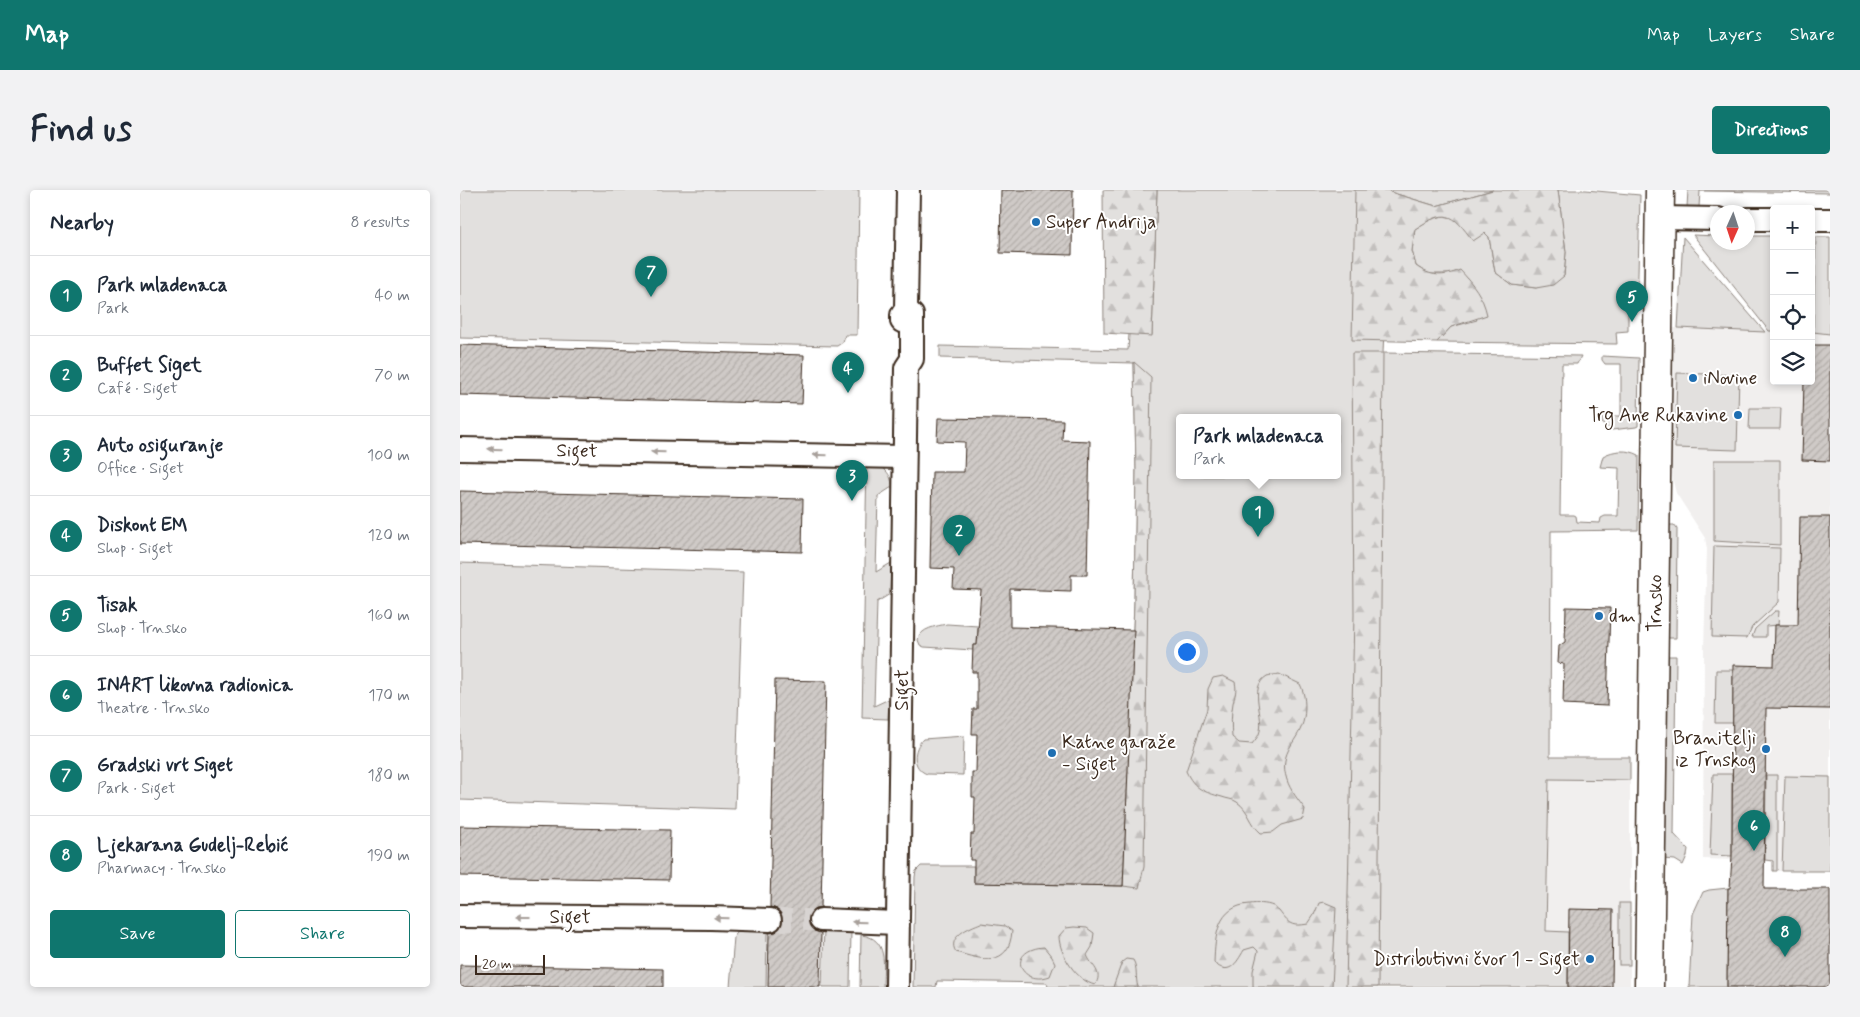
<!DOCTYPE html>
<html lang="en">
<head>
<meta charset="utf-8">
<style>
  body { margin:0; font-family:Mynerve,sans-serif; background:#f2f2f3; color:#1f2937 }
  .controls { position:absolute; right:15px; top:15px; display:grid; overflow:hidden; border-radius:5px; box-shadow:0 2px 8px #0003 }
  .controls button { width:45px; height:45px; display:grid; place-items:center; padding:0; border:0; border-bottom:1px solid #e0e1e3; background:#fff; color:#1f2937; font:25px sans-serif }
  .compass { position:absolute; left:1250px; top:15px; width:45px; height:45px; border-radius:50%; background:#fff; box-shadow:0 2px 8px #0003; rotate:183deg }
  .scale { position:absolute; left:15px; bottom:12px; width:70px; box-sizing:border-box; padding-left:5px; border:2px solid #3b2a1e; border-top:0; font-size:14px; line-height:18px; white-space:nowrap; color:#3b2a1e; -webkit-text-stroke:4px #fff; paint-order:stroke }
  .you { position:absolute; left:726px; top:461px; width:18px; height:18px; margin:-12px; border:4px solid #fff; border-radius:50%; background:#1a73e8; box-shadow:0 0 0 8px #1a73e833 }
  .badge { display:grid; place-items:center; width:32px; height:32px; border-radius:50%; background:#0f766e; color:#fff; font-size:16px; font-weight:700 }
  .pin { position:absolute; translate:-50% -41px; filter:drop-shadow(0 1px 2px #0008) }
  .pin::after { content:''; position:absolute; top:26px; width:18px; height:15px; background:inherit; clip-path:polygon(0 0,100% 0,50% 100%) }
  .popup { position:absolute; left:716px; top:224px; width:165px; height:65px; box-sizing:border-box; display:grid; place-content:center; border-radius:5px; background:#fff; filter:drop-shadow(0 1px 4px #0005); font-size:16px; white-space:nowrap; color:#747a83 }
  .popup b { font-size:19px; color:#1f2937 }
  .popup::after { content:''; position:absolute; left:50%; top:100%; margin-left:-10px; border:10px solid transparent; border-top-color:#fff }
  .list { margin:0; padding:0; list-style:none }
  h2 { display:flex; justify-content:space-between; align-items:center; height:65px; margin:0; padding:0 20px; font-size:21px }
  h2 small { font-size:16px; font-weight:400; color:#747a83 }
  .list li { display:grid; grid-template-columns:32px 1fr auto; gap:15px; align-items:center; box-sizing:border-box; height:80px; padding:0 20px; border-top:1px solid #e0e1e3 }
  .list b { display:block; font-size:19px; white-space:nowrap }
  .list p { margin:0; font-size:16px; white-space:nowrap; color:#747a83 }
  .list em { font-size:16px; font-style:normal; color:#747a83 }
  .actions { display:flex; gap:10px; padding:15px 20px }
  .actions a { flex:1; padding:11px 0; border:1px solid #0f766e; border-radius:5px; text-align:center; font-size:18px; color:#0f766e }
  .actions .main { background:#0f766e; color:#fff }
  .icon { flex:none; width:28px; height:28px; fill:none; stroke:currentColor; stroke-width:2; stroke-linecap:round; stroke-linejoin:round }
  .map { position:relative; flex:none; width:1370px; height:797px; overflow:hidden; border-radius:5px }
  header { display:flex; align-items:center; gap:30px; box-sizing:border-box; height:70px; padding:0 25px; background:#0f766e; color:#fff }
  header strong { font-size:24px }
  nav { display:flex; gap:28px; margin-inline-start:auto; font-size:18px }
  .intro { display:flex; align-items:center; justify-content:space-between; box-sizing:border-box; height:120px; padding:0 30px }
  h1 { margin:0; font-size:35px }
  .button { padding:12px 22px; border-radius:5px; background:#0f766e; color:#fff; font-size:18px; font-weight:700 }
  main { display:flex; gap:30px; padding:0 30px }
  aside { flex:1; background:#fff; border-radius:5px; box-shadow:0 2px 8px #0003 }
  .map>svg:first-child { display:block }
  .built { fill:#f1efee }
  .green { fill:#e2e0de; stroke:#8e857e; fill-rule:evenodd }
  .forest { fill:url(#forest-firs); stroke:#8e857e }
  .building { fill:url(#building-hatch); stroke:#3b2a1e }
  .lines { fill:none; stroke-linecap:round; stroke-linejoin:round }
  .street-tunnel { stroke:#d8d4d2; stroke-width:22; stroke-dasharray:22 11; stroke-linecap:butt }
  .street-casing { stroke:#3b2a1e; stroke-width:26 }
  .secondary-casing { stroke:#3b2a1e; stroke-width:31 }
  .street { stroke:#fff; stroke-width:22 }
  .secondary { stroke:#fff; stroke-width:28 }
  .oneway { fill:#a79f9a }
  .poi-dot { fill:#1f6fb2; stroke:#fff; stroke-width:2 }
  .labels { text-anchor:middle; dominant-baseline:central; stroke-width:4; stroke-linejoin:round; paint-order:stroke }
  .poi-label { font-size:19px; fill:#3b2a1e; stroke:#fff; text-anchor:start }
  .street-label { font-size:19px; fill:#3b2a1e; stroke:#fff }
</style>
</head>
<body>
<header>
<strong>Map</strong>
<nav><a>Map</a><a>Layers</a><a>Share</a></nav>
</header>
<div class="intro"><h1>Find us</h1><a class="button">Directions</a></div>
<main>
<aside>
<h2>Nearby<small>8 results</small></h2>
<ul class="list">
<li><span class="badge">1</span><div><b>Park mladenaca</b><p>Park</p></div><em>40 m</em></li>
<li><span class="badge">2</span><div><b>Buffet Siget</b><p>Café · Siget</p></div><em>70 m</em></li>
<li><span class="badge">3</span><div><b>Auto osiguranje</b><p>Office · Siget</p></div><em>100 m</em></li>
<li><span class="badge">4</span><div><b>Diskont EM</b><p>Shop · Siget</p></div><em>120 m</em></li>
<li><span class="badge">5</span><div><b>Tisak</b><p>Shop · Trnsko</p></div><em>160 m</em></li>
<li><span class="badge">6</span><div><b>INART likovna radionica</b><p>Theatre · Trnsko</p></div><em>170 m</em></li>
<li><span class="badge">7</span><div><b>Gradski vrt Siget</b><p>Park · Siget</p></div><em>180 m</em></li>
<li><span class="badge">8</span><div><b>Ljekarana Gudelj-Rebić</b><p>Pharmacy · Trnsko</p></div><em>190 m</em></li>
</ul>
<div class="actions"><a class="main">Save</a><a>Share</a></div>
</aside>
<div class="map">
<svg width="1370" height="797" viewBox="0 0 1370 797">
  <defs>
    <pattern id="forest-firs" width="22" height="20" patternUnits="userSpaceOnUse" patternTransform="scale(1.25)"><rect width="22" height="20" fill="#e2e0de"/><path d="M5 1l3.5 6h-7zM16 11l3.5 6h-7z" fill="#c3c0be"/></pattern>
    <pattern id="building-hatch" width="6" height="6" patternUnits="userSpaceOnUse" patternTransform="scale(1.25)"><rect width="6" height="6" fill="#cfcac7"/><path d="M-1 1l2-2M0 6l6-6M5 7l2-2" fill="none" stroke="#b3aeaa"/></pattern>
  </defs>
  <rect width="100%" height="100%" fill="#fff"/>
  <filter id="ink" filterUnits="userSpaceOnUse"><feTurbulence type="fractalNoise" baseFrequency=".02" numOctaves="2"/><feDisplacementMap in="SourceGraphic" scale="10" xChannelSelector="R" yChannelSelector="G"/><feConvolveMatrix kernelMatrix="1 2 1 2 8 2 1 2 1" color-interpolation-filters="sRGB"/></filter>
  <g filter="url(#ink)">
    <g class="built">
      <path d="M1211,138L1314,141V191H1351V142L1370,144V681H1313V671L1243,669L1244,459L1247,359L1245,348L1216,303L1213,291L1210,259Z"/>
      <path d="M1090,567H1170V797H1085Z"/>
    </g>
    <g class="green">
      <path d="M0,0H399L397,145H385L383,152L377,156L0,148Z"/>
      <path d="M697,0H1033L976,16L930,2L923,163L1121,166L1117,174H1102L1100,325H1114L1116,326L1117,332L1140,333L1141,328L1145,326H1158L1159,278L1140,277L1143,266C1153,260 1168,259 1179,265L1178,340L1091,341L1090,567H1170V590L1089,589L1086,741L1108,742V797H588L587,793L477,791L476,797H453L455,687L456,681L461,676H514V693L663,696L674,413L676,280L674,173L480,168V156L668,160L669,144L692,145ZM719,228H877V286H719Z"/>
      <path d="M1098,0H1126L1180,5L1177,123H1168V141L1156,142L1157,154L977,152L991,137L1017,130L990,84H968L956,76L952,61L955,39L969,30L983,26L994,28L1003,37L1025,43L1029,47L1035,82L1052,95L1076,98L1104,86L1106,62Z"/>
      <path d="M1228,0H1370V3L1240,1L1239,17H1227Z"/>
      <path d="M1233,45L1257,46L1258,52H1288V46H1314V141H1309Z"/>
      <path d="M1223,47L1305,142L1218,138Z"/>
      <path d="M1356,47H1370V144L1353,142Z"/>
      <path d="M1142,166L1179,168L1178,236L1176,237L1152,240L1142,233V226H1161V174H1145L1142,170Z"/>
      <path d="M1217,183L1279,185L1277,260L1215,258Z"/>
      <path d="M1290,218H1321L1320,239H1289Z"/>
      <path d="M407,270C420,275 432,281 432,297L418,306L416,382L431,373L430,404L417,412L414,516L429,509L428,529L402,528Z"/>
      <path d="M1254,270H1320V355L1254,351Z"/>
      <path d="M1210,335H1214L1217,339L1216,448H1206L1208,340Z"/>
      <path d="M1254,356L1320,358L1319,412L1292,437L1287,448L1252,447Z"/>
      <path d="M0,373L283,382L275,619L0,610Z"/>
      <path d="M1315,421H1319L1318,435L1306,436V447H1292L1295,439Z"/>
      <path d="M487,434L518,436L517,455H513V460L464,457L460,455L458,450C460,438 477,436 487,434Z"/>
      <path d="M1206,466H1216L1214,644L1228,659L1227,666L1223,675L1215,670L1203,669Z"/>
      <path d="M1256,480H1273V533H1255Z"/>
      <path d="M504,546L503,585L467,584C451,578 453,559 463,549Z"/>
      <path d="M1253,584H1272V666L1250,665Z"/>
      <path d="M1306,585H1317V681H1313V671L1305,670Z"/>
      <path d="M1325,586L1370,587V681H1322Z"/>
      <path d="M1268,698L1267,796L1277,797H1229L1233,724L1243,702L1249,700Z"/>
      <rect x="1159" y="713" width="11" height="62"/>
      <path d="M364,738L391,739L390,797H362Z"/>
      <path d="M278,741L307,742L306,797H270L274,747Z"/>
      <path d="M401,745C429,748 423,775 423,797H400Z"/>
    </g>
    <g class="forest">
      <path d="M643,0H697L692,146L644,143Z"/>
      <path d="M895,0H929L930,2L976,16L1033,0H1098L1106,62L1104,86L1093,95L1076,98L1052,95L1035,82L1029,47L1025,43L1013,51C992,22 986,19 955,39L952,61L956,76C971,87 983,87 1000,80C1013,94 1023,106 1027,125L991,137L977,152L892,150Z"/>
      <path d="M892,163H923L918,797H886L894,425Z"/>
      <path d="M674,172L691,187L684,677L679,698L663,696L674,413L676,280Z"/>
      <path d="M819,484L840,494C845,504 846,516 844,528C840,552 817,560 827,590C830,600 839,611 845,619L843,629L822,635L813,642L801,643C790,634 789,620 777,612C773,609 767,609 762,607C744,602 734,599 726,581L747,519L748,499L753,488L763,486L775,492C777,501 775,505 773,513C771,524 771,535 772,547L779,553L792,554C794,551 798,547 799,544C806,527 787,498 807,486C810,485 816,485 819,484Z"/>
      <path d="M864,712L876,717L872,797H793V781L798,761L794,757L784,760C776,774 769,786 754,773C755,746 757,716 790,714C797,713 806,713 813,716C815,717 817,720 819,721C829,734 831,737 848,734L854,725L859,713Z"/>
      <path d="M521,733L545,736L552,741C549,778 522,770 496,762C486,747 510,737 521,733Z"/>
      <path d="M614,737L627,738L634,743L632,757L627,765C631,776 644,782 635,795C617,791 599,764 599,746L606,738Z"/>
      <path d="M584,757L592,767L595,773L590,786C560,797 545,760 584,757Z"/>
      <path d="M666,769L673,770C678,778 675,788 678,797H653L662,772Z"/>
    </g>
    <g class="building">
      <path d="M541,0H613L612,65L540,63Z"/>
      <path d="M0,155L344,165L342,214L0,205Z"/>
      <path d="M1351,155H1370V271L1342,270L1344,191H1351Z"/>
      <path d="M478,228L603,230L602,250L630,251L627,385H611V401L550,399V437L674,440L663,696L514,693V670H510L511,644H514L515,607H512V582H516L517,544H512L513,519H517V482H512L513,455H517L521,400L493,399L494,379L470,378L472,282H504L505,252L477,251Z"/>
      <path d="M0,301L343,309L342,362L0,354Z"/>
      <path d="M1340,327H1370V519L1306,518L1304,699H1370V797H1267L1268,698H1270L1272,666L1273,475L1314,476L1315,435H1338Z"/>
      <path d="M1106,417L1150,418L1147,516L1103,514L1104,474L1098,473L1099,456L1105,452Z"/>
      <path d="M315,490L366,491L361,717L355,718L350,723L348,730L350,737L354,741L361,743L360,797H308L309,743L316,742L321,737L323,730L321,723L317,719L310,717Z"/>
      <path d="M0,636L210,640L209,690L0,686Z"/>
      <path d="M1109,719L1153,720L1152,797H1108Z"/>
      <path d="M0,775L203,779V797H0Z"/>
    </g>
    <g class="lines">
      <path class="street-tunnel" d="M310,730H361"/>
      <g class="street-casing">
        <g id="street">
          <path d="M1200,28L1258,29"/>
          <path d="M1288,29H1314"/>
          <path d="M1351,30H1370"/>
          <path d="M442,131V125L446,119L448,0"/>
          <path d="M0,259L444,267"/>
          <path d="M0,726L251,728L310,730"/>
          <path d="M361,730L437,733"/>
          <path d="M437,797L446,178L452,169V125L446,119"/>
        </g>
      </g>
      <g class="secondary-casing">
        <path id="secondary" d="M1189,797L1200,0"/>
      </g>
      <use href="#street" class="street"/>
      <use href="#secondary" class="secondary"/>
    </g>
    <defs><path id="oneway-solid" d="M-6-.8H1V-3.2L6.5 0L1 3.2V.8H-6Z" transform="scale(1.25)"/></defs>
    <g class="oneway">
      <use href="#oneway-solid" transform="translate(35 259) rotate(-179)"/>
      <use href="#oneway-solid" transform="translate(198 262) rotate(-179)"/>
      <use href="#oneway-solid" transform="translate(360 265) rotate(-179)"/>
      <use href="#oneway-solid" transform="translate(63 727) rotate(-180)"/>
      <use href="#oneway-solid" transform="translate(261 728) rotate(-178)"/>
      <use href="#oneway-solid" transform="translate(399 732) rotate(-179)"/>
    </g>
  </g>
  <g class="poi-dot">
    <circle cx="576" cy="32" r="5"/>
    <circle cx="1233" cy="188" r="5"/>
    <circle cx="1278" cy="225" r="5"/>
    <circle cx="1139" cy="426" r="5"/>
    <circle cx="1306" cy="559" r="5"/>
    <circle cx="592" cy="563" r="5"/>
    <circle cx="1130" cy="769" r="5"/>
  </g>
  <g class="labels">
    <g class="poi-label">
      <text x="586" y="32">Super Andrija</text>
      <text x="1243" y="188">iNovine</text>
      <text x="1268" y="225" text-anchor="end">Trg Ane Rukavine</text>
      <text x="1149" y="426">dm</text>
      <text x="1296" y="548" text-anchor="end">Branitelji<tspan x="1296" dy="22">iz Trnskog</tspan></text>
      <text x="602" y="552">Katne garaže<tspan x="602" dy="22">- Siget</tspan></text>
      <text x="1120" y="769" text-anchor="end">Distributivni čvor 1 - Siget</text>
    </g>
    <g class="street-label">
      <text transform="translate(117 261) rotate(1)">Siget</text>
      <text transform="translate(1195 413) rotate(-90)">Trnsko</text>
      <text transform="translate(442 500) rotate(-90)">Siget</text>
      <text x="110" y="727">Siget</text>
    </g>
  </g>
</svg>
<div class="controls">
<button>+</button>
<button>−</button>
<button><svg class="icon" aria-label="locate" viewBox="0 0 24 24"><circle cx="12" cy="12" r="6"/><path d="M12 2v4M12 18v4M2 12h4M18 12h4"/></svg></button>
<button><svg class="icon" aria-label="layers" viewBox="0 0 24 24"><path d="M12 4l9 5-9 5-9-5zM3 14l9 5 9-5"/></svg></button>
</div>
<svg class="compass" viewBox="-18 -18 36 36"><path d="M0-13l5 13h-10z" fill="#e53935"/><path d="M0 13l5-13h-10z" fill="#747a83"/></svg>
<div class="scale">20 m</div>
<div class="you"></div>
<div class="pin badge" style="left:798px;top:347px">1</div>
<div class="popup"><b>Park mladenaca</b>Park</div>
<div class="pin badge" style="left:499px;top:366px">2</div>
<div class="pin badge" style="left:392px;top:311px">3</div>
<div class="pin badge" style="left:388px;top:203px">4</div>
<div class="pin badge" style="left:1172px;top:132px">5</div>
<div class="pin badge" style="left:1294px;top:661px">6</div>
<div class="pin badge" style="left:191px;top:107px">7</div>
<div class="pin badge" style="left:1325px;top:767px">8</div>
</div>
</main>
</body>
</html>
